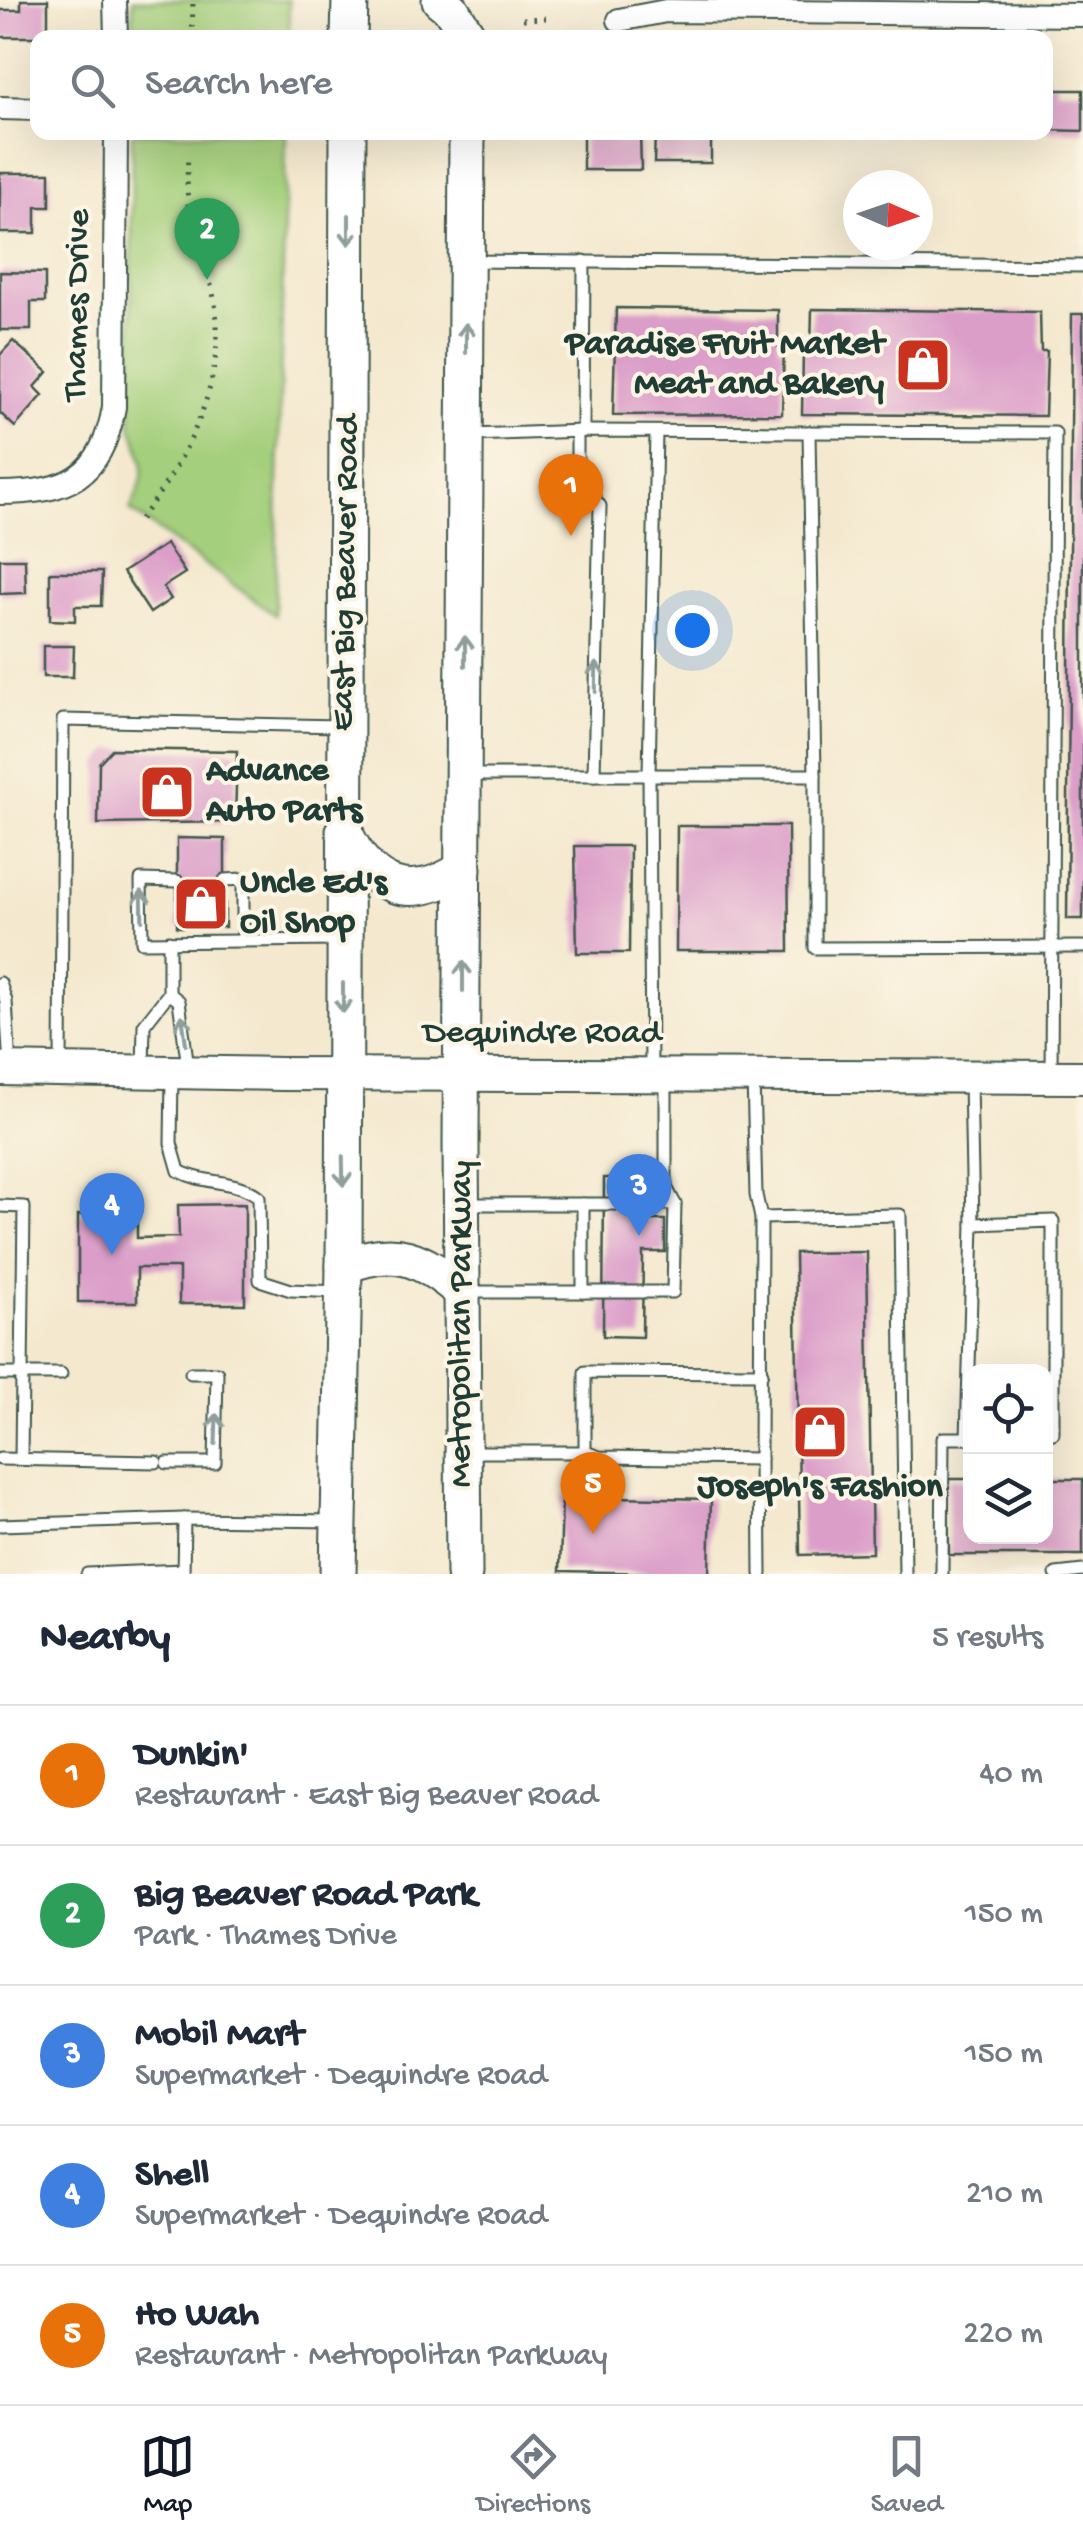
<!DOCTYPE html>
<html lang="en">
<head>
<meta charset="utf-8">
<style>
  body { margin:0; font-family:"Gochi Hand",sans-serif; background:#f6f6f7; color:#1f2937 }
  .controls { position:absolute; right:30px; bottom:30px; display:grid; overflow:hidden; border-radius:20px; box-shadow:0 10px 40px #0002 }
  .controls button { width:90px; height:90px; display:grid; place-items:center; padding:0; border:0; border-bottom:2px solid #e0e1e3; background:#fff; color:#1f2937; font:50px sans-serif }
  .compass { position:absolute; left:843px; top:170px; width:90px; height:90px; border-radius:50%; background:#fff; box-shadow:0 10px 40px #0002; rotate:92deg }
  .you { position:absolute; left:692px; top:630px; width:35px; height:35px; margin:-25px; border:8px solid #fff; border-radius:50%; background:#1a73e8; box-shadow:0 0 0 15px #1a73e833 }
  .badge { display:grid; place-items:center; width:65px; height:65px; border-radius:50%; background:#111827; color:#fff; font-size:32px; font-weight:700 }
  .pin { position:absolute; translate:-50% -82px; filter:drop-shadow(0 2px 5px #0008) }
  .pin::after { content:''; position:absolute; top:52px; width:35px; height:30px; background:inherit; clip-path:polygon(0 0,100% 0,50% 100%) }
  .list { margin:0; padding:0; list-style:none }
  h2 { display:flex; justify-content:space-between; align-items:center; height:130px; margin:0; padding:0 40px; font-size:42px }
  h2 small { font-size:32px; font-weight:400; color:#747a83 }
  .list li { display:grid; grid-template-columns:65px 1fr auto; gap:30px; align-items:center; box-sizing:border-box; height:140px; padding:0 40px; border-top:2px solid #e0e1e3 }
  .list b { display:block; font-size:38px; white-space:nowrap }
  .list p { margin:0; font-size:32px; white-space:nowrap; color:#747a83 }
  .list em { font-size:32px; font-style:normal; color:#747a83 }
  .icon { flex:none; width:55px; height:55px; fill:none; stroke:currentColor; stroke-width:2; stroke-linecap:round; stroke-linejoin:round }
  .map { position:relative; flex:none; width:1083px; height:1574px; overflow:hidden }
  .search { position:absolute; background:#fff; box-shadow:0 10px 40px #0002; left:30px; right:30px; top:30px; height:110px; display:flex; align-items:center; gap:25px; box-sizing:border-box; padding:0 35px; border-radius:20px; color:#747a83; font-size:38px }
  .sheet { height:830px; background:#fff }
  nav { display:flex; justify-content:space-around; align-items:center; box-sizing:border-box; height:140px; border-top:2px solid #e0e1e3; background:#fff; font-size:28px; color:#747a83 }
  nav a { display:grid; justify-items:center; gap:5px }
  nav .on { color:#111827 }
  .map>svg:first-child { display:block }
  .green { fill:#a4cf7b; stroke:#628658; stroke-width:2.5 }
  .building { fill:#db9ec9 }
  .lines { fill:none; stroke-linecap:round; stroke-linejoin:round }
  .service-casing { stroke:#3f574b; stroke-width:15 }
  .minor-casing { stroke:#3f574b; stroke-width:26 }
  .secondary-casing { stroke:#3f574b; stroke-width:36 }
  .primary-casing { stroke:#3f574b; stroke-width:39 }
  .path { stroke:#3f574b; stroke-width:5; stroke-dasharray:2.5 8; stroke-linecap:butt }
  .service { stroke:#fff; stroke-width:11 }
  .minor { stroke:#fff; stroke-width:22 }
  .secondary { stroke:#fff; stroke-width:32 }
  .primary { stroke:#fff; stroke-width:35 }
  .oneway { stroke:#8f9e9a }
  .labels { text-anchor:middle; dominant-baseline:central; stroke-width:8; stroke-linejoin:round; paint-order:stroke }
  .street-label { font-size:35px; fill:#1f3d34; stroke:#fcf5e5 }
  .poi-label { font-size:35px; font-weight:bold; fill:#1f3d34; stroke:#fcf5e5; text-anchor:start }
</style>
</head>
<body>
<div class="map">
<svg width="1083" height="1574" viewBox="0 0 1083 1574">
  <rect width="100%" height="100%" fill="#fcf5e5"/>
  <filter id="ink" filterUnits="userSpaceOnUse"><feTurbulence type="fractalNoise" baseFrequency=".01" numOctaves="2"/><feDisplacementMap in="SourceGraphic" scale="20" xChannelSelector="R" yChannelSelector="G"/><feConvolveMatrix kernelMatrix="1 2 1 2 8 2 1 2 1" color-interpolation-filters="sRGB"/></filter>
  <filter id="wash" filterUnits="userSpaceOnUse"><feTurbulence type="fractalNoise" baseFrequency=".0048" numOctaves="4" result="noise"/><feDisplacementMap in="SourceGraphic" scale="40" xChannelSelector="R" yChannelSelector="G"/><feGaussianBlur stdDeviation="2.25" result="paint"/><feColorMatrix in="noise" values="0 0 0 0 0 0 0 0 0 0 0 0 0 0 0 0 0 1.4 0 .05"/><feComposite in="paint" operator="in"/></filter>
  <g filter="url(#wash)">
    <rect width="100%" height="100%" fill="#f4e9cf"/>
    <g class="green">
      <rect x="133" y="0" width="156" height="37"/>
      <path d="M132,133H286L275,615L130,510C147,475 147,462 131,427Z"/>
    </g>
    <g id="blocks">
      <g class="building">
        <path d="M21,0H48V37H0V10H21Z"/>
        <path d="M1046,82H1056V90H1083V131L1046,130Z"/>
        <path d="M583,132H640L641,170H583Z"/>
        <path d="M655,132H711V163H654Z"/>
        <path d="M0,173H50V207H36V233H0Z"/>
        <path d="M0,272L45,273V302H31V330H0Z"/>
        <path d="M616,308L778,310V347H784L782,414L613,415Z"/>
        <path d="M812,309L1040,312L1041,351H1047L1045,416L802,414L803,350H811Z"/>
        <path d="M1072,314H1083V919H1067Z"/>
        <path d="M13,341L48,372L35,387L43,395L15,427L0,413V355Z"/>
        <path d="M166,544L185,573L163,587L171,599L150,613L123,572Z"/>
        <path d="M0,559H25L26,593L0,594Z"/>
        <path d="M50,572H102L101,606H75V621L50,620Z"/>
        <path d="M43,646H74L73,677H43Z"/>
        <path d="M112,749L237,751L235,822L98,824L99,763Z"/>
        <path d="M677,826H788L789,951H676Z"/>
        <path d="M177,838L225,839V927H177Z"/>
        <path d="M575,846H630L629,953H577Z"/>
        <path d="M604,1178H643V1220H665V1252H643L642,1337L603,1336Z"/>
        <path d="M245,1204V1304H179V1268H137V1302H78V1215H137V1238L179,1237L178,1205Z"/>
        <path d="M867,1252L872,1553L800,1555L795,1253Z"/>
        <path d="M948,1479H970V1536H1046V1479H1083V1555H949Z"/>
        <path d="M562,1496L711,1499L709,1574L560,1571Z"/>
      </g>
    </g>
  </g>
  <g filter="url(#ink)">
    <use href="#blocks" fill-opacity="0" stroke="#3f574b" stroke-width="2.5"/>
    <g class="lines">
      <g class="service-casing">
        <g id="service">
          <path d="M470,261L1083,266"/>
          <path d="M577,431V475L600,506L594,775"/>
          <path d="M583,431L584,261"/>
          <path d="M809,432L815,775"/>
          <path d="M470,435L583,431L1055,433L1051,1075"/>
          <path d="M465,775H815V948L1083,947"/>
          <path d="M225,880L243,879V941"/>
          <path d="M177,881L141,880L142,942L339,940"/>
          <path d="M169,941V993L179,1001L188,1067"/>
          <path d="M0,983L6,1001L10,1068"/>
          <path d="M61,1068L63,720L341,726"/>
          <path d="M143,1070L144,1025L169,993"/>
          <path d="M651,1070L649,775L656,432"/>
          <path d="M172,1076L171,1143L179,1171C205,1185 237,1179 259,1197L260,1280L291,1290L340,1292"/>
          <path d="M970,1081L973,1224L967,1438H970"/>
          <path d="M466,1204H675"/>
          <path d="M583,1204V1292"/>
          <path d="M0,1206L24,1207L21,1459"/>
          <path d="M761,1218L900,1215L905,1574"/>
          <path d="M973,1224L1053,1221V1433L1046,1434"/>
          <path d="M467,1292H673L675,1204L666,1187V1079"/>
          <path d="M0,1374H61"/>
          <path d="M466,1452H585L600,1457L760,1459L761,1218L756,1195L753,1078"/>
          <path d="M585,1452V1372L762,1373"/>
          <path d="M0,1459L156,1462"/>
          <path d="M760,1459L761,1574"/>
          <path d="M167,1463H215L217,1373H191"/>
          <path d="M0,1525L184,1519L336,1521"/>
          <path d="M87,1574L183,1570"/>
          <path d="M183,1574L184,1519"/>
          <path d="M942,1574L943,1438H967"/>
          <path d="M1056,1574L1083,1571"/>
        </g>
      </g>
      <g class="minor-casing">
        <g id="minor">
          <path d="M115,0L116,38"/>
          <path d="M619,20L666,11L1083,15"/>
          <path d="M0,108L38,109"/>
          <path d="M0,493C67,493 102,478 114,407L116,132"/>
        </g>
      </g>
      <g class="secondary-casing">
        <path id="secondary" d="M0,1069L282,1074L1083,1077"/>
      </g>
      <g class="primary-casing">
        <g id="primary">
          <path d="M440,0L451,9L468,36"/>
          <path d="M349,38L350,0"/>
          <path d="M344,831C370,888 409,904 463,869"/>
          <path d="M344,1266C395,1245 422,1258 462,1292"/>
          <path d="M338,1574L344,1266L348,132"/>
          <path d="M464,1574L461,1143L467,132"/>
        </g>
      </g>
      <g class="path">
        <path d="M523,19L546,18"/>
        <path d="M192,38L193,0"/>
        <path d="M140,519C188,459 229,377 214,298C209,272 197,249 191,224C186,201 187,178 188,154"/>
      </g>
      <use href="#service" class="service"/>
      <use href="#minor" class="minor"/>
      <use href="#secondary" class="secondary"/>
      <use href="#primary" class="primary"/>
    </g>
    <defs><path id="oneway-shaft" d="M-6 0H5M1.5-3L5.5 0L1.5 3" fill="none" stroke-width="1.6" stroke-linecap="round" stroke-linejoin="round" transform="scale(2.5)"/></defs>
    <g class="oneway">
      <use href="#oneway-shaft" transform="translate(349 230) rotate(90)"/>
      <use href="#oneway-shaft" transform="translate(466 338) rotate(-90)"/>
      <use href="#oneway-shaft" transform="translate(465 651) rotate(-90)"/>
      <use href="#oneway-shaft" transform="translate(596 677) rotate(-89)"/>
      <use href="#oneway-shaft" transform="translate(142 905) rotate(-91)"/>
      <use href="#oneway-shaft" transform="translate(463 976) rotate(-90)"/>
      <use href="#oneway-shaft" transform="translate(343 998) rotate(90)"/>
      <use href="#oneway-shaft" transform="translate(184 1030) rotate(-98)"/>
      <use href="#oneway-shaft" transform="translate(343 1171) rotate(89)"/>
      <use href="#oneway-shaft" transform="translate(216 1429) rotate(-88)"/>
    </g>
  </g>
  <defs>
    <g id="shop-square" transform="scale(2.875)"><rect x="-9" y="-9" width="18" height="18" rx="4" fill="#c8321e" stroke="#fcf5e5"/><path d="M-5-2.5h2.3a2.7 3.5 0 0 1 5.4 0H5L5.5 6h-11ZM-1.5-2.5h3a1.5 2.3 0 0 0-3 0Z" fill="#fff"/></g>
  </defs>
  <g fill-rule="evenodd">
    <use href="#shop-square" x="923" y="365"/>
    <use href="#shop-square" x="167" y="792"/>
    <use href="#shop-square" x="201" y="904"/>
    <use href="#shop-square" x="820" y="1432"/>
  </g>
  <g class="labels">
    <g class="street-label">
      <text transform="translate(79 305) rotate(-89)">Thames Drive</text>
      <text transform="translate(347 573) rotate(-89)">East Big Beaver Road</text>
      <text x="542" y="1034">Dequindre Road</text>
      <text transform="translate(462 1324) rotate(-90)">Metropolitan Parkway</text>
    </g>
    <g class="poi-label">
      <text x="884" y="345" text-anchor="end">Paradise Fruit Market<tspan x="884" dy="40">Meat and Bakery</tspan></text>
      <text x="206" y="772">Advance<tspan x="206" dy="40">Auto Parts</tspan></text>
      <text x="240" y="884">Uncle Ed's<tspan x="240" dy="40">Oil Shop</tspan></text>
      <text x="820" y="1488" text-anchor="middle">Joseph's Fashion</text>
    </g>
  </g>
</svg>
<div class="controls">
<button><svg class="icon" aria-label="locate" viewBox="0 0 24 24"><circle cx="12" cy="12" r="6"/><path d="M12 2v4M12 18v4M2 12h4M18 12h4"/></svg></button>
<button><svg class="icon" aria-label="layers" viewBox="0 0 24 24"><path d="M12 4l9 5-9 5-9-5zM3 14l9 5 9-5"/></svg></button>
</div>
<svg class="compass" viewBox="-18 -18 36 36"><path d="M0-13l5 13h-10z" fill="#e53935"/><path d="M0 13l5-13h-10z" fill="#747a83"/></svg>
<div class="you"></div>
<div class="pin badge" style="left:571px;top:536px;background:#e8710a">1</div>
<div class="pin badge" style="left:207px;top:280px;background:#2e9e5b">2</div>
<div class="pin badge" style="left:639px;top:1236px;background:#3f7fe0">3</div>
<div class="pin badge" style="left:112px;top:1255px;background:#3f7fe0">4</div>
<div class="pin badge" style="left:593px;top:1534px;background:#e8710a">5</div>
<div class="search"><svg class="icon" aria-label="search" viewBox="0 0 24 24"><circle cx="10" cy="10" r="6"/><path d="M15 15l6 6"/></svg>Search here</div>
</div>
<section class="sheet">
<h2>Nearby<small>5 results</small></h2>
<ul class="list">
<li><span class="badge" style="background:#e8710a">1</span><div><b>Dunkin'</b><p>Restaurant · East Big Beaver Road</p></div><em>40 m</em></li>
<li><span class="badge" style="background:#2e9e5b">2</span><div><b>Big Beaver Road Park</b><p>Park · Thames Drive</p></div><em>150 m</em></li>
<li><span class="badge" style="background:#3f7fe0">3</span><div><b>Mobil Mart</b><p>Supermarket · Dequindre Road</p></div><em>150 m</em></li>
<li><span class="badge" style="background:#3f7fe0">4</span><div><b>Shell</b><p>Supermarket · Dequindre Road</p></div><em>210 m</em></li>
<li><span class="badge" style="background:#e8710a">5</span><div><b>Ho Wah</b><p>Restaurant · Metropolitan Parkway</p></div><em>220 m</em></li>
</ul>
</section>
<nav>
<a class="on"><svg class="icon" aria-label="map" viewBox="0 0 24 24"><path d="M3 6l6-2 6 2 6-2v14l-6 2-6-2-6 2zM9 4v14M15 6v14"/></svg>Map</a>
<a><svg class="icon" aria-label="directions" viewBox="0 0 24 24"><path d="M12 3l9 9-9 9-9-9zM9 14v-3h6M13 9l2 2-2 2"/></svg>Directions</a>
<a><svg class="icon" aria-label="saved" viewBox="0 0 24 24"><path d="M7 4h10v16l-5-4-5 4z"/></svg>Saved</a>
</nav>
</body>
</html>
